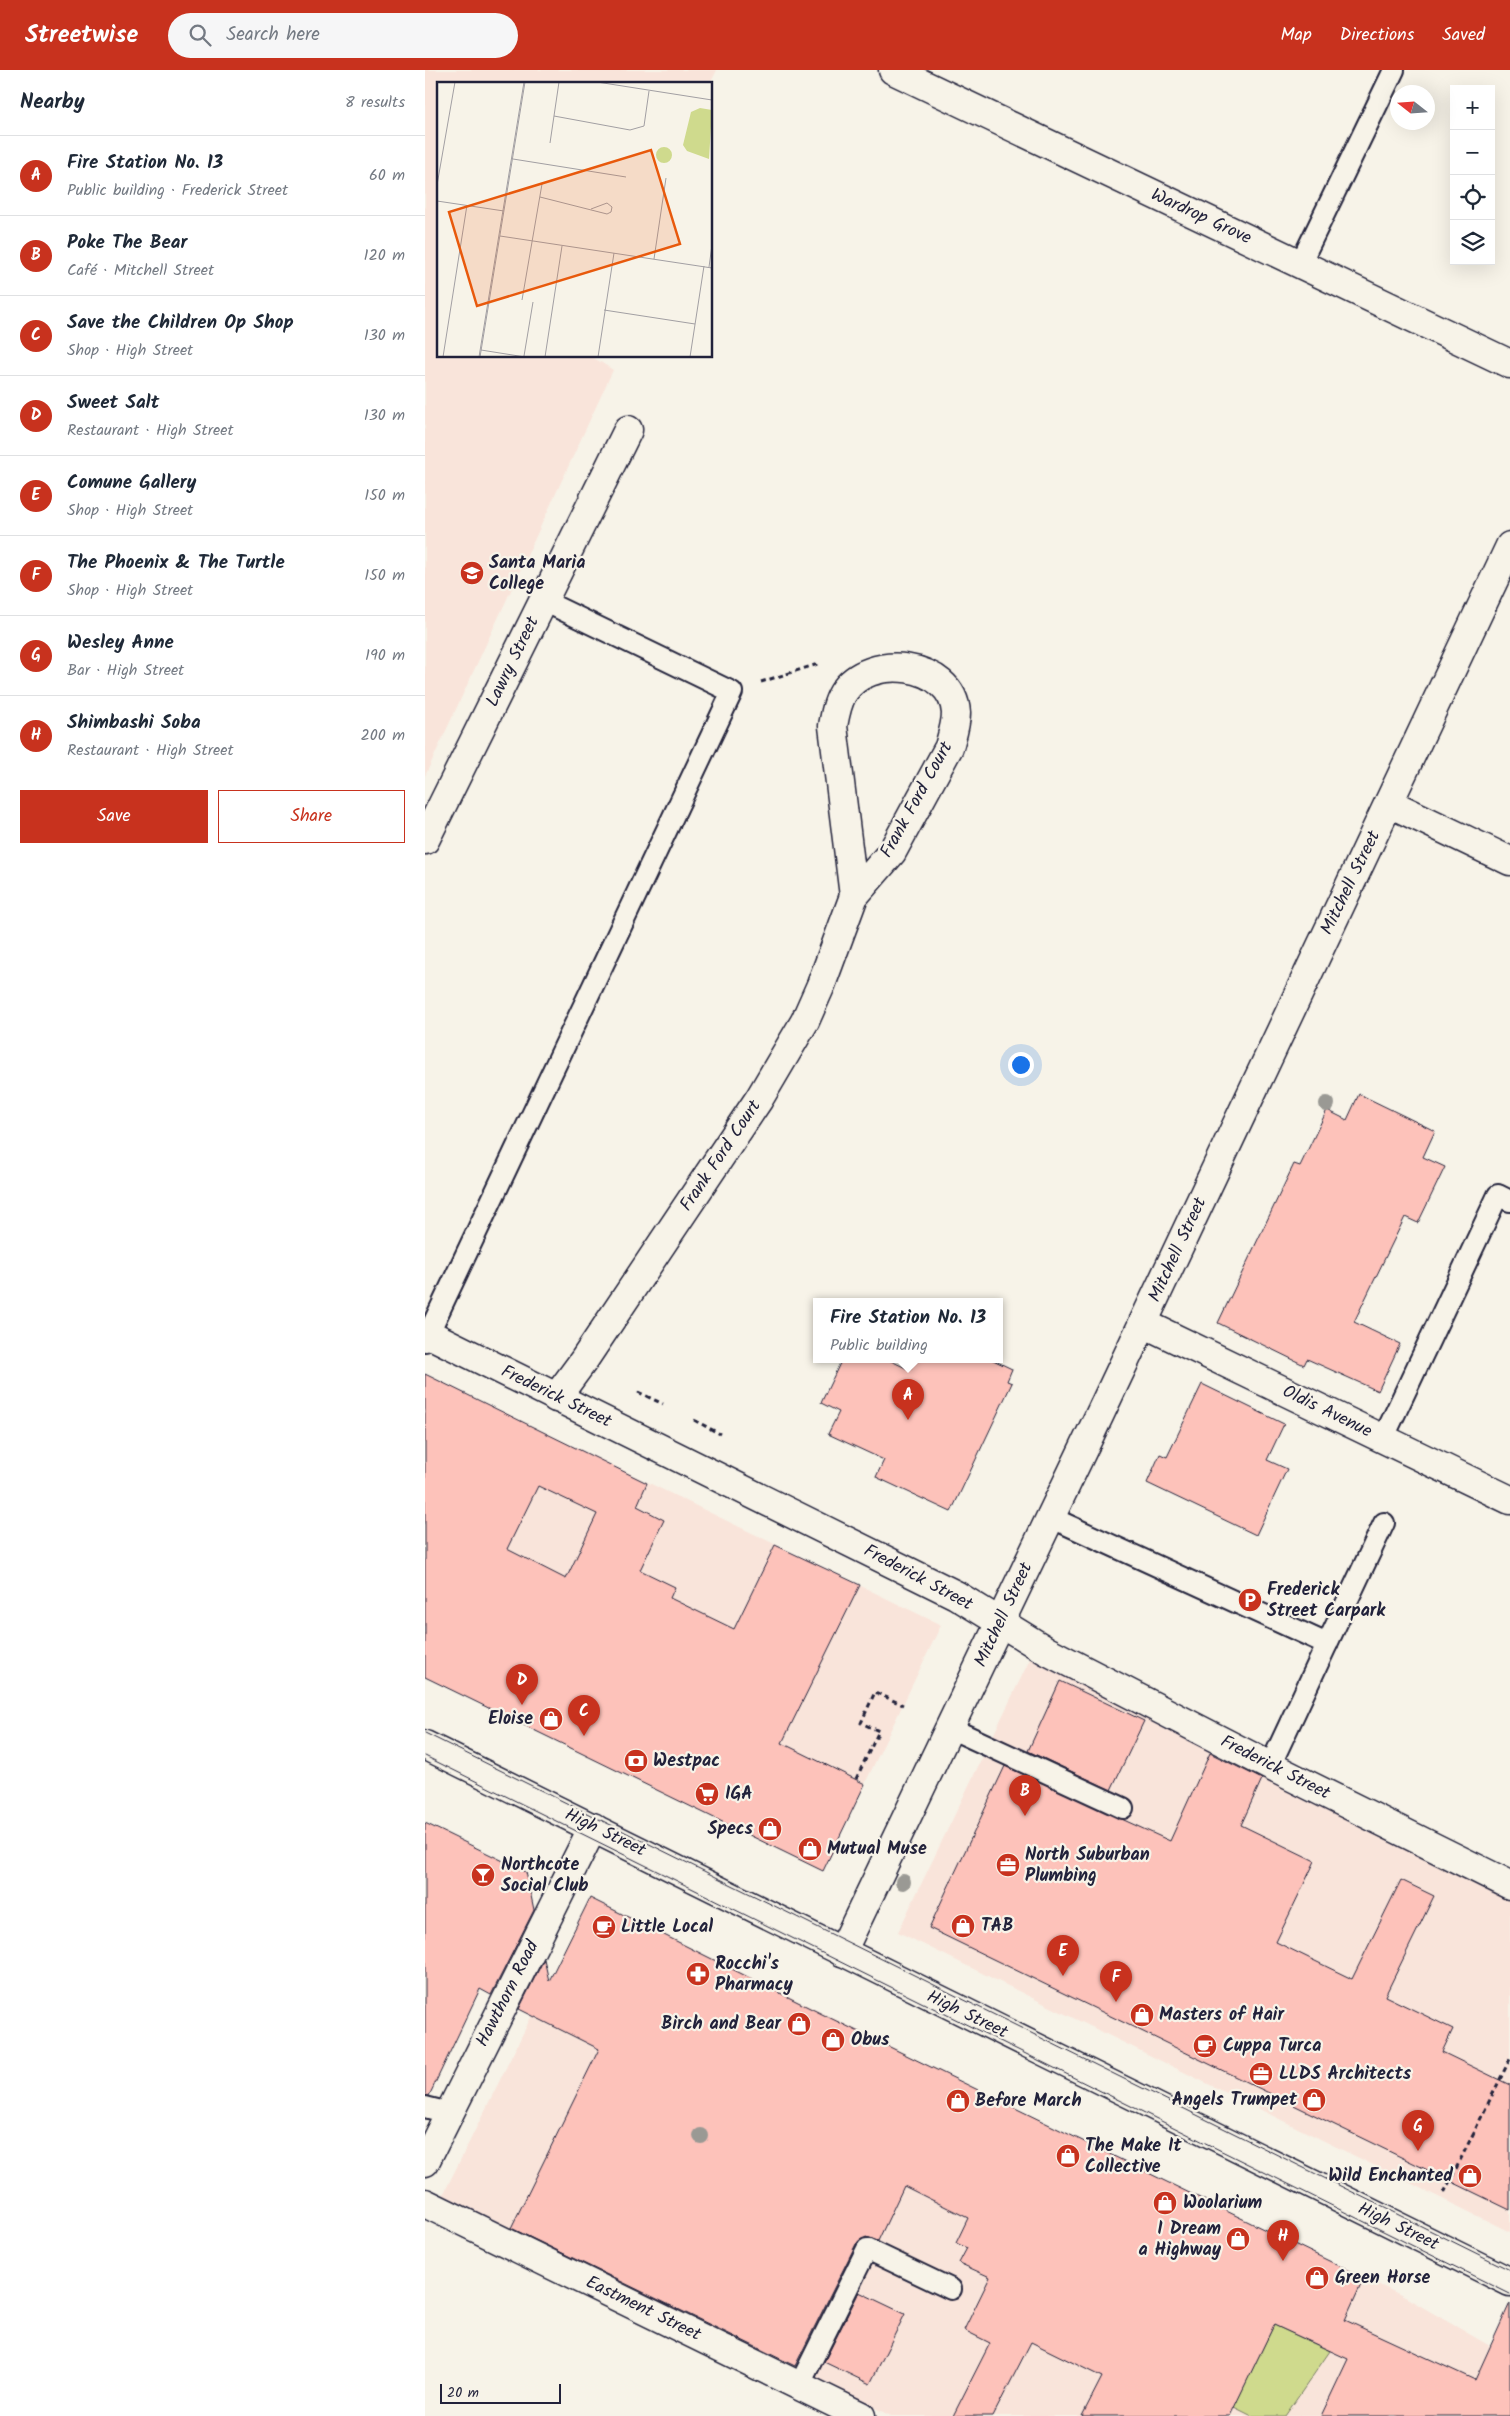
<!DOCTYPE html>
<html lang="en">
<head>
<meta charset="utf-8">
<style>
  body { margin:0; font-family:Kalam,sans-serif; background:#f6f6f7; color:#1f2937 }
  .controls { position:absolute; right:15px; top:15px; display:grid; overflow:hidden; border-radius:0px; box-shadow:0 5px 20px #0002 }
  .controls button { width:45px; height:45px; display:grid; place-items:center; padding:0; border:0; border-bottom:1px solid #e0e1e3; background:#fff; color:#1f2937; font:25px sans-serif }
  .compass { position:absolute; left:965px; top:15px; width:45px; height:45px; border-radius:50%; background:#fff; box-shadow:0 5px 20px #0002; rotate:287deg }
  .scale { position:absolute; left:15px; bottom:12px; width:121px; box-sizing:border-box; padding-left:5px; border:2px solid #22223b; border-top:0; font-size:14px; line-height:18px; white-space:nowrap; color:#22223b; -webkit-text-stroke:4px #f7f3e8; paint-order:stroke }
  .you { position:absolute; left:595px; top:994px; width:18px; height:18px; margin:-12px; border:4px solid #fff; border-radius:50%; background:#1a73e8; box-shadow:0 0 0 8px #1a73e833 }
  .badge { display:grid; place-items:center; width:32px; height:32px; border-radius:50%; background:#c8321e; color:#fff; font-size:16px; font-weight:700 }
  .pin { position:absolute; translate:-50% -41px; filter:drop-shadow(0 1px 2px #0008) }
  .pin::after { content:''; position:absolute; top:26px; width:18px; height:15px; background:inherit; clip-path:polygon(0 0,100% 0,50% 100%) }
  .popup { position:absolute; left:388px; top:1228px; width:190px; height:65px; box-sizing:border-box; display:grid; place-content:center; border-radius:0px; background:#fff; filter:drop-shadow(0 1px 4px #0005); font-size:16px; white-space:nowrap; color:#747a83 }
  .popup b { font-size:19px; color:#1f2937 }
  .popup::after { content:''; position:absolute; left:50%; top:100%; margin-left:-10px; border:10px solid transparent; border-top-color:#fff }
  .list { margin:0; padding:0; list-style:none }
  h2 { display:flex; justify-content:space-between; align-items:center; height:65px; margin:0; padding:0 20px; font-size:21px }
  h2 small { font-size:16px; font-weight:400; color:#747a83 }
  .list li { display:grid; grid-template-columns:32px 1fr auto; gap:15px; align-items:center; box-sizing:border-box; height:80px; padding:0 20px; border-top:1px solid #e0e1e3 }
  .list b { display:block; font-size:19px; white-space:nowrap }
  .list p { margin:0; font-size:16px; white-space:nowrap; color:#747a83 }
  .list em { font-size:16px; font-style:normal; color:#747a83 }
  .actions { display:flex; gap:10px; padding:15px 20px }
  .actions a { flex:1; padding:11px 0; border:1px solid #c8321e; border-radius:0px; text-align:center; font-size:18px; color:#c8321e }
  .actions .main { background:#c8321e; color:#fff }
  .icon { flex:none; width:28px; height:28px; fill:none; stroke:currentColor; stroke-width:2; stroke-linecap:round; stroke-linejoin:round }
  .map { position:relative; flex:none; width:1085px; height:2346px; overflow:hidden }
  header { display:flex; align-items:center; gap:30px; box-sizing:border-box; height:70px; padding:0 25px; background:#c8321e; color:#fff }
  header strong { font-size:24px }
  nav { display:flex; gap:28px; margin-inline-start:auto; font-size:18px }
  .search { width:350px; height:45px; background:#f6f6f7; display:flex; align-items:center; gap:12px; box-sizing:border-box; padding:0 18px; border-radius:28px; color:#747a83; font-size:19px }
  main { display:flex }
  aside { flex:1; background:#fff }
  .map>svg:first-child { display:block }
  .built { fill:#f9e4da }
  .green { fill:#cfda8d; stroke:#787e64 }
  .building { fill:#fdc2ba; stroke:#22223b; fill-rule:evenodd }
  .lines { fill:none; stroke-linecap:round; stroke-linejoin:round }
  .lane-casing { stroke:#22223b; stroke-width:24 }
  .street-casing { stroke:#22223b; stroke-width:31 }
  .secondary-casing { stroke:#22223b; stroke-width:31 }
  .path { stroke:#22223b; stroke-width:3; stroke-dasharray:5 4; stroke-linecap:butt }
  .lane { stroke:#f7f3e8; stroke-width:20 }
  .street { stroke:#f7f3e8; stroke-width:28 }
  .secondary { stroke:#f7f3e8; stroke-width:28 }
  .tram { stroke:#22223b; stroke-width:1 }
  .tree { fill:#9a9994 }
  .labels { text-anchor:middle; dominant-baseline:central; stroke-width:4.5; stroke-linejoin:round; paint-order:stroke }
  .street-label { font-size:18px; fill:#22223b; stroke:#f7f3e8 }
  .poi-label { font-size:18px; font-weight:bold; fill:#22223b; stroke:#f7f3e8; text-anchor:start }
  .inset-road { fill:none; stroke:#a29fa3; stroke-width:1 }
  .view { fill:#e8590c; fill-opacity:0.15; stroke:#e8590c; stroke-width:2.5 }
  .inset-edge { fill:none; stroke:#22223b; stroke-width:2.5 }
</style>
</head>
<body>
<header>
<strong>Streetwise</strong>
<div class="search"><svg class="icon" aria-label="search" viewBox="0 0 24 24"><circle cx="10" cy="10" r="6"/><path d="M15 15l6 6"/></svg>Search here</div>
<nav><a>Map</a><a>Directions</a><a>Saved</a></nav>
</header>
<main>
<aside>
<h2>Nearby<small>8 results</small></h2>
<ul class="list">
<li><span class="badge">A</span><div><b>Fire Station No. 13</b><p>Public building · Frederick Street</p></div><em>60 m</em></li>
<li><span class="badge">B</span><div><b>Poke The Bear</b><p>Café · Mitchell Street</p></div><em>120 m</em></li>
<li><span class="badge">C</span><div><b>Save the Children Op Shop</b><p>Shop · High Street</p></div><em>130 m</em></li>
<li><span class="badge">D</span><div><b>Sweet Salt</b><p>Restaurant · High Street</p></div><em>130 m</em></li>
<li><span class="badge">E</span><div><b>Comune Gallery</b><p>Shop · High Street</p></div><em>150 m</em></li>
<li><span class="badge">F</span><div><b>The Phoenix &amp; The Turtle</b><p>Shop · High Street</p></div><em>150 m</em></li>
<li><span class="badge">G</span><div><b>Wesley Anne</b><p>Bar · High Street</p></div><em>190 m</em></li>
<li><span class="badge">H</span><div><b>Shimbashi Soba</b><p>Restaurant · High Street</p></div><em>200 m</em></li>
</ul>
<div class="actions"><a class="main">Save</a><a>Share</a></div>
</aside>
<div class="map">
<svg width="1085" height="2346" viewBox="0 0 1085 2346">
  <rect width="100%" height="100%" fill="#f7f3e8"/>
  <filter id="ink" filterUnits="userSpaceOnUse"><feTurbulence type="fractalNoise" baseFrequency=".02" numOctaves="2"/><feDisplacementMap in="SourceGraphic" scale="10" xChannelSelector="R" yChannelSelector="G"/><feConvolveMatrix kernelMatrix="1 2 1 2 8 2 1 2 1" color-interpolation-filters="sRGB"/></filter>
  <g filter="url(#ink)">
    <g class="built">
      <path d="M0,0H292L285,14H14V286H166L188,300L0,706Z"/>
      <path d="M0,1304L516,1555L398,1801L0,1607Z"/>
      <path d="M606,1587L1085,1823V2162L473,1862Z"/>
      <path d="M165,1828L793,2138L980,2227L1065,2276L1085,2346H466L18,2125Z"/>
    </g>
    <path class="green" d="M849,2255L905,2281L860,2346H827L809,2337Z"/>
    <g class="building">
      <path d="M934,1024L1010,1061L998,1087L1020,1097L993,1153L980,1147L929,1252L975,1274L953,1321L882,1289L879,1295L793,1253L869,1094L875,1096L902,1040L922,1050Z"/>
      <path d="M417,1289H462L485,1300L490,1289H566L587,1299L582,1311L587,1313L526,1442L451,1407L459,1390L403,1364L414,1342L396,1333Z"/>
      <path d="M0,1304L222,1413L212,1436L239,1450L215,1500L250,1517L245,1528L309,1559L350,1475L435,1515L357,1673L440,1714L398,1801L0,1607ZM113,1416L172,1444L141,1509L82,1479Z"/>
      <path d="M777,1314L859,1354L842,1390L862,1399L831,1465L722,1413L735,1384L742,1387Z"/>
      <path d="M635,1611L719,1651L686,1720L603,1681Z"/>
      <path d="M785,1683L837,1709L816,1755L890,1791L851,1872L927,1909L976,1810L1009,1826L960,1926L1028,1959L1017,1982L1085,2015V2140L504,1858L580,1696L745,1771Z"/>
      <path d="M0,1753L101,1802L109,1840L66,1925L55,1919L4,2026L0,2025Z"/>
      <path d="M165,1828L397,1944L939,2208L920,2250L1050,2310L1085,2233V2346H896L923,2289L849,2255L805,2346H657L677,2307L606,2272L568,2346H528L565,2273L539,2260L565,2207L534,2193L542,2178L531,2173L543,2148L479,2116L453,2171L441,2167L431,2174L370,2296L86,2158L174,1979L94,1939L119,1889L124,1911Z"/>
      <path d="M434,2222L480,2244L445,2314L399,2292Z"/>
    </g>
    <g class="lines">
      <g class="lane-casing">
        <g id="lane">
          <path d="M875,194L969,0"/>
          <path d="M0,1271L307,622L119,531"/>
          <path d="M958,1369L1073,1125L1085,1131"/>
          <path d="M625,1447L902,1574L959,1453"/>
          <path d="M525,1658L698,1738"/>
          <path d="M845,1696L902,1574"/>
          <path d="M0,2037L24,2043"/>
          <path d="M374,2316L442,2179L526,2219"/>
        </g>
      </g>
      <g class="street-casing">
        <g id="street">
          <path d="M468,0L1085,294"/>
          <path d="M964,733L1085,791"/>
          <path d="M0,770L203,360"/>
          <path d="M718,1253L1085,1430"/>
          <path d="M4,1264L531,1525L622,1581L845,1696L1085,1815"/>
          <path d="M131,1328L159,1290L334,1029L380,951L396,915L429,826L467,782L524,677C527,666 531,654 531,643C528,592 443,582 418,623C412,633 410,645 408,656L429,826"/>
          <path d="M417,1882L674,1346L1085,476"/>
          <path d="M0,2092L168,1757"/>
          <path d="M0,2133L436,2346"/>
        </g>
      </g>
      <g class="secondary-casing">
        <path id="secondary" d="M0,1675L1085,2212"/>
      </g>
      <g class="path">
        <path d="M336,612L396,593"/>
        <path d="M213,1322L238,1334"/>
        <path d="M269,1350L295,1364"/>
        <path d="M431,1709L454,1661L436,1653L450,1622L478,1635"/>
        <path d="M1019,2123L1085,1989"/>
      </g>
      <use href="#lane" class="lane"/>
      <use href="#street" class="street"/>
      <use href="#secondary" class="secondary"/>
      <g class="tram">
        <path d="M0,1663L1085,2200"/>
        <path d="M0,1686L1085,2224"/>
      </g>
    </g>
    <g class="tree">
      <circle cx="902" cy="1034" r="8"/>
      <circle cx="478" cy="1812" r="8"/>
      <circle cx="276" cy="2066" r="8"/>
    </g>
  </g>
  <defs>
    <g id="school-disc" transform="scale(1.25)"><circle r="9.5" fill="#c8321e" stroke="#f7f3e8"/><path d="M0-5L7-2L0 1L-7-2ZM-4 1L0 2.5L4 1V4Q0 6-4 4Z" fill="#fff"/></g>
    <g id="parking-disc" transform="scale(1.25)"><circle r="9.5" fill="#c8321e" stroke="#f7f3e8"/><path d="M-3.5-5.5H1a3.5 3.5 0 0 1 0 7H-1V5.5H-3.5ZM-1-3.4V-.6H.8a1.4 1.4 0 0 0 0-2.8Z" fill="#fff"/></g>
    <g id="shop-disc" transform="scale(1.25)"><circle r="9.5" fill="#c8321e" stroke="#f7f3e8"/><path d="M-5-2.5h2.3a2.7 3.5 0 0 1 5.4 0H5L5.5 6h-11ZM-1.5-2.5h3a1.5 2.3 0 0 0-3 0Z" fill="#fff"/></g>
    <g id="bank-disc" transform="scale(1.25)"><circle r="9.5" fill="#c8321e" stroke="#f7f3e8"/><path d="M-6-4H6V4H-6ZM0-2.3a2.3 2.3 0 1 0 0 4.6a2.3 2.3 0 1 0 0-4.6Z" fill="#fff"/></g>
    <g id="supermarket-disc" transform="scale(1.25)"><circle r="9.5" fill="#c8321e" stroke="#f7f3e8"/><path d="M-6-5.5h2.5l.6 2H6L4.5 2H-2.5L-4.4-4H-6ZM-1.5 3.2a1.3 1.3 0 1 0 .1 0ZM3 3.2a1.3 1.3 0 1 0 .1 0Z" fill="#fff"/></g>
    <g id="office-disc" transform="scale(1.25)"><circle r="9.5" fill="#c8321e" stroke="#f7f3e8"/><path d="M-6-3h4V-5.5h4V-3h4V5H-6ZM-1-4.5V-3h2v-1.5ZM-6 0V1H6V0Z" fill="#fff"/></g>
    <g id="bar-disc" transform="scale(1.25)"><circle r="9.5" fill="#c8321e" stroke="#f7f3e8"/><path d="M-6-5H6L.8 .8V4.5H3.5V6h-7V4.5H-.8V.8Z" fill="#fff"/></g>
    <g id="cafe-disc" transform="scale(1.25)"><circle r="9.5" fill="#c8321e" stroke="#f7f3e8"/><path d="M-5.5-4.5H6V0H3Q3 3.5 0 3.5H-2.5Q-5.5 3.5-5.5 0ZM3-3.2v2h1.7v-2ZM-6 4.5H4V6H-6Z" fill="#fff"/></g>
    <g id="pharmacy-disc" transform="scale(1.25)"><circle r="9.5" fill="#c8321e" stroke="#f7f3e8"/><path d="M-2-6h4v4h4v4h-4v4h-4v-4h-4v-4h4Z" fill="#fff"/></g>
  </defs>
  <g fill-rule="evenodd">
    <use href="#school-disc" x="47" y="503"/>
    <use href="#parking-disc" x="825" y="1530"/>
    <use href="#shop-disc" x="126" y="1649"/>
    <use href="#bank-disc" x="211" y="1691"/>
    <use href="#supermarket-disc" x="282" y="1724"/>
    <use href="#shop-disc" x="345" y="1759"/>
    <use href="#shop-disc" x="385" y="1779"/>
    <use href="#office-disc" x="583" y="1795"/>
    <use href="#bar-disc" x="58" y="1805"/>
    <use href="#shop-disc" x="538" y="1856"/>
    <use href="#cafe-disc" x="179" y="1857"/>
    <use href="#pharmacy-disc" x="273" y="1904"/>
    <use href="#shop-disc" x="717" y="1945"/>
    <use href="#shop-disc" x="374" y="1954"/>
    <use href="#shop-disc" x="408" y="1970"/>
    <use href="#cafe-disc" x="780" y="1976"/>
    <use href="#office-disc" x="836" y="2004"/>
    <use href="#shop-disc" x="889" y="2030"/>
    <use href="#shop-disc" x="533" y="2031"/>
    <use href="#shop-disc" x="643" y="2086"/>
    <use href="#shop-disc" x="1045" y="2106"/>
    <use href="#shop-disc" x="740" y="2133"/>
    <use href="#shop-disc" x="813" y="2169"/>
    <use href="#shop-disc" x="892" y="2208"/>
  </g>
  <g class="labels">
    <g class="street-label">
      <text transform="translate(776 147) rotate(25)">Wardrop Grove</text>
      <text transform="translate(88 592) rotate(-64)">Lawry Street</text>
      <text transform="translate(492 730) rotate(-61)">Frank Ford Court</text>
      <text transform="translate(926 813) rotate(-64)">Mitchell Street</text>
      <text transform="translate(296 1086) rotate(-56)">Frank Ford Court</text>
      <text transform="translate(753 1180) rotate(-65)">Mitchell Street</text>
      <text transform="translate(131 1327) rotate(26)">Frederick Street</text>
      <text transform="translate(902 1342) rotate(26)">Oldis Avenue</text>
      <text transform="translate(493 1508) rotate(28)">Frederick Street</text>
      <text transform="translate(579 1545) rotate(-65)">Mitchell Street</text>
      <text transform="translate(850 1698) rotate(27)">Frederick Street</text>
      <text transform="translate(180 1763) rotate(26)">High Street</text>
      <text transform="translate(83 1924) rotate(-63)">Hawthorn Road</text>
      <text transform="translate(542 1945) rotate(26)">High Street</text>
      <text transform="translate(973 2157) rotate(26)">High Street</text>
      <text transform="translate(218 2239) rotate(26)">Eastment Street</text>
    </g>
    <g class="poi-label">
      <text x="64" y="493">Santa Maria<tspan x="64" dy="21">College</tspan></text>
      <text x="842" y="1520">Frederick<tspan x="842" dy="21">Street Carpark</tspan></text>
      <text x="108" y="1649" text-anchor="end">Eloise</text>
      <text x="228" y="1691">Westpac</text>
      <text x="300" y="1724">IGA</text>
      <text x="328" y="1759" text-anchor="end">Specs</text>
      <text x="402" y="1779">Mutual Muse</text>
      <text x="600" y="1785">North Suburban<tspan x="600" dy="21">Plumbing</tspan></text>
      <text x="76" y="1795">Northcote<tspan x="76" dy="21">Social Club</tspan></text>
      <text x="556" y="1856">TAB</text>
      <text x="196" y="1857">Little Local</text>
      <text x="290" y="1894">Rocchi's<tspan x="290" dy="21">Pharmacy</tspan></text>
      <text x="734" y="1945">Masters of Hair</text>
      <text x="356" y="1954" text-anchor="end">Birch and Bear</text>
      <text x="426" y="1970">Obus</text>
      <text x="798" y="1976">Cuppa Turca</text>
      <text x="854" y="2004">LLDS Architects</text>
      <text x="872" y="2030" text-anchor="end">Angels Trumpet</text>
      <text x="550" y="2031">Before March</text>
      <text x="660" y="2076">The Make It<tspan x="660" dy="21">Collective</tspan></text>
      <text x="1028" y="2106" text-anchor="end">Wild Enchanted</text>
      <text x="758" y="2133">Woolarium</text>
      <text x="796" y="2159" text-anchor="end">I Dream<tspan x="796" dy="21">a Highway</tspan></text>
      <text x="910" y="2208">Green Horse</text>
    </g>
  </g>
  <g transform="translate(12 12)">
    <rect width="275" height="275" fill="#f7f3e8"/>
    <path d="M263,26L275,28L272,77L250,69L246,63L254,30ZM219 73a8 8 0 1 1 16 0a8 8 0 1 1-16 0Z" fill="#cfda8d"/>
    <path class="inset-road" d="M160,0L275,18M117,34L193,48L207,44L212,9M113,61L122,0M76,77L189,95M0,103L18,0M103,115L170,132L174,130L175,125L170,121L154,127M0,119L67,129M63,154L275,186M217,177L229,96M272,185L275,163M85,218L105,102M167,228L258,242M44,268L88,275M87,274L96,220M6,275L30,123M42,275L87,0M43,275L88,0M108,275L125,164M161,275L177,171M253,275L267,184"/>
    <path class="view" d="M214,68L243,162L40,224L12,130Z"/>
    <rect width="275" height="275" class="inset-edge"/>
  </g>
</svg>
<div class="controls">
<button>+</button>
<button>−</button>
<button><svg class="icon" aria-label="locate" viewBox="0 0 24 24"><circle cx="12" cy="12" r="6"/><path d="M12 2v4M12 18v4M2 12h4M18 12h4"/></svg></button>
<button><svg class="icon" aria-label="layers" viewBox="0 0 24 24"><path d="M12 4l9 5-9 5-9-5zM3 14l9 5 9-5"/></svg></button>
</div>
<svg class="compass" viewBox="-18 -18 36 36"><path d="M0-13l5 13h-10z" fill="#e53935"/><path d="M0 13l5-13h-10z" fill="#747a83"/></svg>
<div class="scale">20 m</div>
<div class="you"></div>
<div class="pin badge" style="left:483px;top:1350px">A</div>
<div class="popup"><b>Fire Station No. 13</b>Public building</div>
<div class="pin badge" style="left:600px;top:1746px">B</div>
<div class="pin badge" style="left:159px;top:1666px">C</div>
<div class="pin badge" style="left:97px;top:1635px">D</div>
<div class="pin badge" style="left:638px;top:1906px">E</div>
<div class="pin badge" style="left:691px;top:1932px">F</div>
<div class="pin badge" style="left:993px;top:2081px">G</div>
<div class="pin badge" style="left:858px;top:2191px">H</div>
</div>
</main>
</body>
</html>
